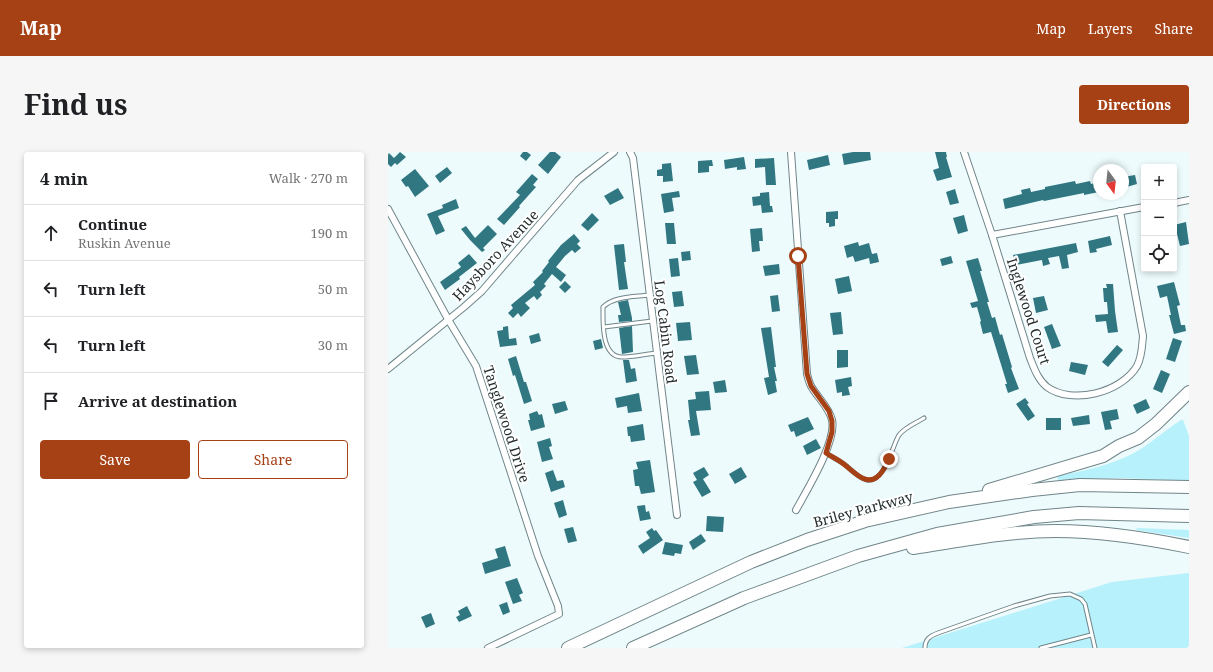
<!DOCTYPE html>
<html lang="en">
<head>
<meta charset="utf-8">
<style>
  body { margin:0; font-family:"Noto Serif",serif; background:#f6f6f6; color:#202124 }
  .controls { position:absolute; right:12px; top:12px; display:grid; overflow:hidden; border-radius:4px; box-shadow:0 2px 6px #0003 }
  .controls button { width:36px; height:36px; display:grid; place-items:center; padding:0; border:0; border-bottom:1px solid #e0e0e0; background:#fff; color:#202124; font:20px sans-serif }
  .compass { position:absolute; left:705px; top:12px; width:36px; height:36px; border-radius:50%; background:#fff; box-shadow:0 2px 6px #0003; rotate:165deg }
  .stop { position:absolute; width:12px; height:12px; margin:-9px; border:3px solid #a64116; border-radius:50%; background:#fff }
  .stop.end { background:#a64116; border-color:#fff; box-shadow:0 1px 4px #0008 }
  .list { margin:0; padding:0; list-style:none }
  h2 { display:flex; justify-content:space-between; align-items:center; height:52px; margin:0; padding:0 16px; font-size:17px }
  h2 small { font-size:13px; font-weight:400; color:#757577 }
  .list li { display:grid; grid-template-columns:26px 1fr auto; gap:12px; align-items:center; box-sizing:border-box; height:56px; padding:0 16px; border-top:1px solid #e0e0e0 }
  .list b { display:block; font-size:15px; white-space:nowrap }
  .list p { margin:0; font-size:13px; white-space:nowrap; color:#757577 }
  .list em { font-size:13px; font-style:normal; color:#757577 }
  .actions { display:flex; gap:8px; padding:12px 16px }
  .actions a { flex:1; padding:9px 0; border:1px solid #a64116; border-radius:4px; text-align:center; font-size:14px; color:#a64116 }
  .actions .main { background:#a64116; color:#fff }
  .icon { flex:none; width:22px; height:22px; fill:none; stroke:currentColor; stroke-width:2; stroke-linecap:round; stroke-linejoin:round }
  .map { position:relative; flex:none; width:801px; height:496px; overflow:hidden; border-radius:4px }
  header { display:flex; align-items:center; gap:24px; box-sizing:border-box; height:56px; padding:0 20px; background:#a64116; color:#fff }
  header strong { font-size:19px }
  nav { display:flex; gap:22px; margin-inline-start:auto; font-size:14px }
  .intro { display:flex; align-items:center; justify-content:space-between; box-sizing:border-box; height:96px; padding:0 24px }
  h1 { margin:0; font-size:28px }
  .button { padding:10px 18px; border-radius:4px; background:#a64116; color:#fff; font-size:14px; font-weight:700 }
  main { display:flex; gap:24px; padding:0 24px }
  aside { flex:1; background:#fff; border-radius:4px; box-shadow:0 2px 6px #0003 }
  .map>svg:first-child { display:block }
  .green { fill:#b7f1fb }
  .building { fill:#307782 }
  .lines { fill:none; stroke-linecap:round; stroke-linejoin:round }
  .lane-casing { stroke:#708589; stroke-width:5 }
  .street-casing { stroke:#708589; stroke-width:8 }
  .highway-casing { stroke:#708589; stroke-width:14 }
  .lane { stroke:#fff; stroke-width:3 }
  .street { stroke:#fff; stroke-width:6 }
  .highway { stroke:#fff; stroke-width:12 }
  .route { stroke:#a64116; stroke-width:5 }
  .labels { text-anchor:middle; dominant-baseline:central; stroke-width:4; stroke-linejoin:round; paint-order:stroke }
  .street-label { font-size:14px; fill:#242d2e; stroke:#fff }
</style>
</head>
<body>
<header>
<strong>Map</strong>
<nav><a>Map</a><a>Layers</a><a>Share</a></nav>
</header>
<div class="intro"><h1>Find us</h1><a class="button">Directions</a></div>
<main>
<aside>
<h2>4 min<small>Walk · 270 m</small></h2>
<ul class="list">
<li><svg class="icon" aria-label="ahead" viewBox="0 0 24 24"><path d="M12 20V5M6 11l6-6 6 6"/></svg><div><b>Continue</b><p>Ruskin Avenue</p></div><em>190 m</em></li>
<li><svg class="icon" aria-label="left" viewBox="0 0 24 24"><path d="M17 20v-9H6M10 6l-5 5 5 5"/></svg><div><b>Turn left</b></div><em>50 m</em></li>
<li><svg class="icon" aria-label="left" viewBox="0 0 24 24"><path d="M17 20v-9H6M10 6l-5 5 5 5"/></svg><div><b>Turn left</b></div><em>30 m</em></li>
<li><svg class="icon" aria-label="arrive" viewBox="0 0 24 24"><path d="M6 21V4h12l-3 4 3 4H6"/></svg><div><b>Arrive at destination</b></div></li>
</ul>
<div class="actions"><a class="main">Save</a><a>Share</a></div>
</aside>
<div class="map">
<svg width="801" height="496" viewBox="0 0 801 496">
  <rect width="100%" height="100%" fill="#edfbfd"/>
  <g class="green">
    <path d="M793,268H795L801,284V329L735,326L670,328L669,324C695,319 720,314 744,302C761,293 776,279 793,268Z"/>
    <path d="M749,376L801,378V386L748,378Z"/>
    <path d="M801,421V496H514L724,430Z"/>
  </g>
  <g class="building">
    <path d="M0,0L6,6L12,0L18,5L9,13L7,11L3,15L0,12Z"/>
    <path d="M135,0H139L143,3L138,9L132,4Z"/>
    <path d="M162,0H167L173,5L160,22L150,13Z"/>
    <path d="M465,0H482L483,8L456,13L454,2Z"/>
    <path d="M547,0H558L559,5H558L564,25L549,29L545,18L551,16Z"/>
    <path d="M440,3L442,13L421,18L419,8Z"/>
    <path d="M356,5L358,17L349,18V15L337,17L336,8Z"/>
    <path d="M386,6L388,33H378L377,15L367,16V7Z"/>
    <path d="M324,8L325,14H321V20L310,21V9Z"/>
    <path d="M283,11L285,29L275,30V24H269V18L274,17V12Z"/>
    <path d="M59,15L64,21L52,31L47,24Z"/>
    <path d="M27,17L41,34L27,45L20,34L18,35L13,28Z"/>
    <path d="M144,22L150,27L145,33L148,35L131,54L132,55L116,73L109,67L132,43L128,40Z"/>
    <path d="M747,23L749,32L735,36V25Z"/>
    <path d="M687,29L688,32L702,29L703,32L711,30V40L696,43V41L656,49L655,48L617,57L615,47L634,42L633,38L642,36L643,40L657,37V35Z"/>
    <path d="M230,36L236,46L222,53L216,44Z"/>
    <path d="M567,37L571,51L562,53L558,40Z"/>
    <path d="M291,39L292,45L284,46L286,59L276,61L273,42Z"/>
    <path d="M381,40L382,54H384L385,60L374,61L373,53L365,54L364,45L372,44V41Z"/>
    <path d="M68,47L71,56L50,64L57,79L48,83L39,62L55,56L54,53Z"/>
    <path d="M450,59V67H447V74L441,75V71H438V60Z"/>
    <path d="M204,61L211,68L200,79L193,73Z"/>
    <path d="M576,63L580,79L570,82L565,66Z"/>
    <path d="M798,70L801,92L792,94L789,82L786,83V73Z"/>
    <path d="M277,71H286L288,92H279Z"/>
    <path d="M100,73L109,82L95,96L97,98L94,100L82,88L73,77L78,74L87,86Z"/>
    <path d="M374,76L375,89H371L372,99L364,100L362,77Z"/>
    <path d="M186,82L192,89L189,92L193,96L187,101L184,98L177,104L168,115L178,123L173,130L164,122L156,132L158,134L152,140L154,143L149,148L146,144L137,151L142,156L133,165L130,161L125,166L120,161L125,156L123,153L147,133L145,130L155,120L154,119L161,110L160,109L173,93Z"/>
    <path d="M722,84L724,93L708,97L709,100L702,101L700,89Z"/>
    <path d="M470,90L471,94L481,91L484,102L489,101L491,110L482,112L481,106L467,110L465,104L459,106L456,94Z"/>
    <path d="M688,91L690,100L679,103L681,116L674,117L671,104L660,106L662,112L655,114L654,108L628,113L625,103Z"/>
    <path d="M236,92L238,110H236L240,137L231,138L226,93Z"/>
    <path d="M302,99L303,108L294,109L293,100Z"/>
    <path d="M81,102L89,111L71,125L72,127L57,138L52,130L73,115L70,111Z"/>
    <path d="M563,104L565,111L554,114L552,107Z"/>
    <path d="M290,106L292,124L283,125L281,107Z"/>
    <path d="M590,106L594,119H592L601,150H599L604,166L607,165L612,183L614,182L624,215L623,216L631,237L620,241L617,232H619L603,180L595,182L592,170L593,169L589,155L584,156L582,151L590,149L578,109Z"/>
    <path d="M391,112L392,122L377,124L375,114Z"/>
    <path d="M461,124L464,139L450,142L447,127Z"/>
    <path d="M177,129L183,135L177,141L171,135Z"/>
    <path d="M786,130L792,153L789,154L793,173H797L798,179L786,182L781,163H783L779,144L772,146L769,134Z"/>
    <path d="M718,132H725L727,159L730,180L720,181L718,169L708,170L707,163L720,162L719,150H716L715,136H719Z"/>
    <path d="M294,139L296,154L286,155L284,140Z"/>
    <path d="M390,143L392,159L384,160L382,144Z"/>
    <path d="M656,144L660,158L648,161L645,146Z"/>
    <path d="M240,148L244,166V169L231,170L230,163H233L230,150Z"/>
    <path d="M453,160L455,182L445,183L442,161Z"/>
    <path d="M302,170L304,188L290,189L288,171Z"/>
    <path d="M664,172L673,194L664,197L656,175Z"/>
    <path d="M120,174L121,187L128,186L129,193L112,195L109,179L115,178V175Z"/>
    <path d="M244,174L245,200L234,202L231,176Z"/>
    <path d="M383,175L388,215H386L389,229H387L389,240L380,243L376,226L381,225L373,176Z"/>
    <path d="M151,181L153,189L143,192L141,184Z"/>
    <path d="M785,186L794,189L787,210L778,207Z"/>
    <path d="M213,187L215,196L207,198L205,189Z"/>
    <path d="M729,193L735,198L720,215L714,210Z"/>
    <path d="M449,198H460V215L449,216Z"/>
    <path d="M308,203L311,222L299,223L296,204Z"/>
    <path d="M128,204L136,230H138L144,249L136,252L127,223L125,224L120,207Z"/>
    <path d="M235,208H241L243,217L247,216L249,229L238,231Z"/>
    <path d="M683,210L700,213L697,223L681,219Z"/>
    <path d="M773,218L782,222L774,241L765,237Z"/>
    <path d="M463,225L464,234L460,235L462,243L454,244V240L449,241L447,228Z"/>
    <path d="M337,228L339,240L327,241L325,230Z"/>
    <path d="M321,239L323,258L308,259L312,283L303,284L300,268H302L300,248L308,247L307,240Z"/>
    <path d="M251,241L254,259L240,261L239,254L229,256L227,246Z"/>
    <path d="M637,246L641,251L639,252L647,264L640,269L628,252Z"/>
    <path d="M758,247L762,256L749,262L745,253Z"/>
    <path d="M177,249L180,258L167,262L164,252Z"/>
    <path d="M729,257L731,267L722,269L724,277L717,278L713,260Z"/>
    <path d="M149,259L151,263L154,262L157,275L143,279L140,268H142L141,262Z"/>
    <path d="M701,263L702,272L685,274L683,266Z"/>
    <path d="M420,265L426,277L408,285L406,279L403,280L400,273Z"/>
    <rect x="658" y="266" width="15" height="12"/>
    <path d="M255,272L257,288L243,290L242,284H240L239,275Z"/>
    <path d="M162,286L164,294L161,295L165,307L154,310L149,290Z"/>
    <path d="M428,287L433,296L419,303L415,294Z"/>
    <path d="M262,308L267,340L253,342L251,334H247L245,318L250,317L248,310Z"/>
    <path d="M316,315L321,323L315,327L323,340L314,345L305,330L309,328L305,321Z"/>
    <path d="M353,315L359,325L347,332L341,322Z"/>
    <path d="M165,318L169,329L175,328L177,335L163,340L157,321Z"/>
    <path d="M175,348L179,363L171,366L166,351Z"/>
    <path d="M257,353L258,360L261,359L263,367L252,369L249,354Z"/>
    <path d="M319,364L336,365L335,380L318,379Z"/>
    <path d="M185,375L189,389L180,391L176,377Z"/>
    <path d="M264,376L266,379L268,378L275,388L255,402L250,394L262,386L258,380Z"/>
    <path d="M313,382L318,389L305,398L301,390Z"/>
    <path d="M277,390L295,393L293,402L287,401L286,404L274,402Z"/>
    <path d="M117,394L123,414L97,422L94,411L110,406L107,397Z"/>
    <path d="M129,426L135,441L131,443L134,449L125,452L117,430Z"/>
    <path d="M119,450L122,460L115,463L111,453Z"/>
    <path d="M79,454L84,464L71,470L68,465L72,463L70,459Z"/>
    <path d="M43,461L47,472L38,476L33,465Z"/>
  </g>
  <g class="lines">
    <g class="lane-casing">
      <g id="lane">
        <path d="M261,143C247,145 226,144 215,155C215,169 213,205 234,205C245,205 257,202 269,201"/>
        <path d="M216,175L264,169"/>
        <path d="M438,301C444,305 450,308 456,312C464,318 470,326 479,328C497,331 504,294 511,283C517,275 528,271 536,266"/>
        <path d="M537,496C537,487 542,484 550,481L626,454L662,444L682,442L693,447L697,452L707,496"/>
        <path d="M653,496L703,483"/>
      </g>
    </g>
    <g class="street-casing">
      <g id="street">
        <path d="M242,0L245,6L289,363"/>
        <path d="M403,0L419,222C420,226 421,230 423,234C429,245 441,255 444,268C449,289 419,338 408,358"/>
        <path d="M576,0L604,83L642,206C646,216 650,228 659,235C684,253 733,241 749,214C754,205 754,194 755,184L732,59"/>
        <path d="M786,51L801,48"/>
        <path d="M0,57L61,169L88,214L150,404L170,454L171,462L100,496"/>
        <path d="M604,83L756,55"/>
        <path d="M0,217L76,155L94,139L125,103L190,28L226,0"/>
      </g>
    </g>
    <g class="highway-casing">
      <g id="highway">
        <path d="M601,338L715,304L731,294L750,286L768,272L801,240"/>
        <path d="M525,396C572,389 620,379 668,379C713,379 757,386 801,395"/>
        <path d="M180,496L363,410L419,388L477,369L561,350L644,338L692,333L801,335"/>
        <path d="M245,496L356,446L470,404L549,382L646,365L691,361L801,364"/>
      </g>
    </g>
    <use href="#lane" class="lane"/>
    <use href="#street" class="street"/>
    <use href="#highway" class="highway"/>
  </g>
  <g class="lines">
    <path class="route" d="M410,104L419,222L423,234L441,259L444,269V280L438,301C444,305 451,308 457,313C465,319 478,334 489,325C495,321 498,313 501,307"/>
  </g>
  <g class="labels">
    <g class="street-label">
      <text transform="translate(107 103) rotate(-47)">Haysboro Avenue</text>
      <text transform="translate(641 159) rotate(72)">Inglewood Court</text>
      <text transform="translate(278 180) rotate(83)">Log Cabin Road</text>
      <text transform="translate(119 272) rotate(72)">Tanglewood Drive</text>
      <text transform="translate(475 357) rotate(-15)">Briley Parkway</text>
    </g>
  </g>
</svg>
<div class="controls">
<button>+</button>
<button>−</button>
<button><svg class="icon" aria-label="locate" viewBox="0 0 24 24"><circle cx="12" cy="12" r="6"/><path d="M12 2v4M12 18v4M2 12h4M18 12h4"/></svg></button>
</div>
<svg class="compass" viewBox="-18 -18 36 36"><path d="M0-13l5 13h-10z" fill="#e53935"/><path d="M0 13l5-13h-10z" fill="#757577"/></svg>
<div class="stop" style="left:410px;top:104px"></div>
<div class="stop end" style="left:501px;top:307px"></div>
</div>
</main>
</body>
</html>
